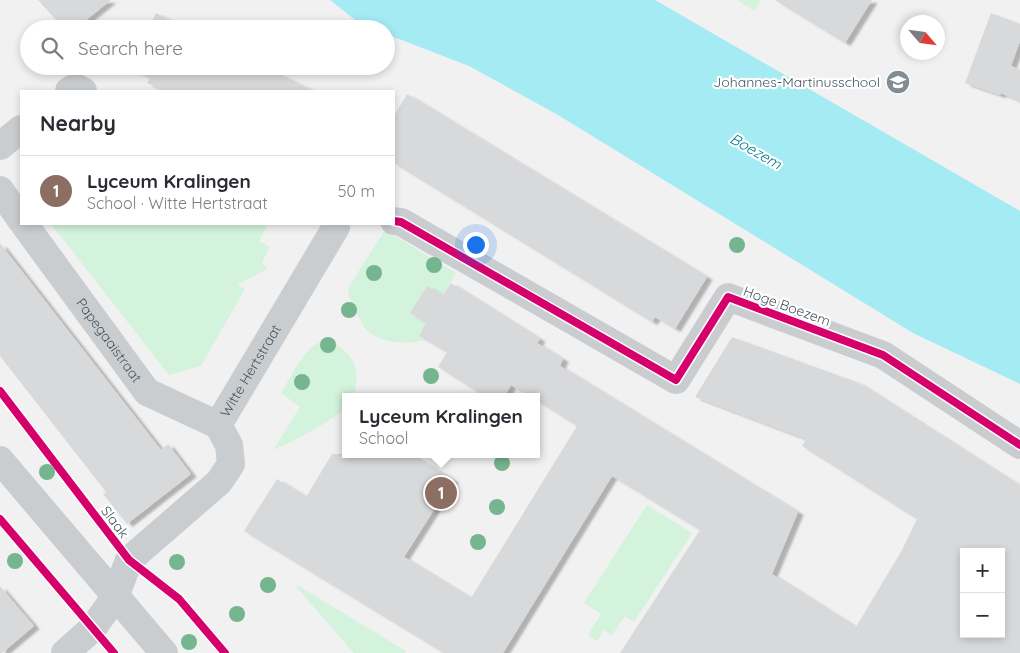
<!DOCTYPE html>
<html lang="en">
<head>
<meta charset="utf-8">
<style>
  body { margin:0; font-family:Quicksand,sans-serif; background:#f7f7f7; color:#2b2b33 }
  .controls { position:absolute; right:15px; bottom:15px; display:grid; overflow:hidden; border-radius:0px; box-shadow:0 2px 8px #0003 }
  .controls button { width:45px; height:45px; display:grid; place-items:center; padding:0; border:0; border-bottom:1px solid #e1e1e2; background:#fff; color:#2b2b33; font:25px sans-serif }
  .compass { position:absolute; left:900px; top:15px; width:45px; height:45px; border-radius:50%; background:#fff; box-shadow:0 2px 8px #0003; rotate:118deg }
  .you { position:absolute; left:475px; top:244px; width:18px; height:18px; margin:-12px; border:4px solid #fff; border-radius:50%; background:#1a73e8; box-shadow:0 0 0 8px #1a73e833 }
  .badge { display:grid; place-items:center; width:32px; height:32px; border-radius:50%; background:#828c93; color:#fff; font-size:16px; font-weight:700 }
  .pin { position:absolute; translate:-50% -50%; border:2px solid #fff; box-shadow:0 1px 5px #0006 }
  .popup { position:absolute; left:342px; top:393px; width:198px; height:65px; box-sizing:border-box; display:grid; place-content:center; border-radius:0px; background:#fff; filter:drop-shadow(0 1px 4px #0005); font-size:16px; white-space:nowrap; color:#7c7c81 }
  .popup b { font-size:19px; color:#2b2b33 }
  .popup::after { content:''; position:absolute; left:50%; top:100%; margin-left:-10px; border:10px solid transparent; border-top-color:#fff }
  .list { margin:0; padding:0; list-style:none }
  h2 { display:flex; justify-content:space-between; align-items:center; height:65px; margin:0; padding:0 20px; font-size:21px }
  h2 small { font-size:16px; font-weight:400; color:#7c7c81 }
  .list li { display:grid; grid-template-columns:32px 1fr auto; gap:15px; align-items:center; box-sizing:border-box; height:70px; padding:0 20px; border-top:1px solid #e1e1e2 }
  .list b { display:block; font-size:19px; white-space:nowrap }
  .list p { margin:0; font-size:16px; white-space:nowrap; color:#7c7c81 }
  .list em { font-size:16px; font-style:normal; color:#7c7c81 }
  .icon { flex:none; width:28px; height:28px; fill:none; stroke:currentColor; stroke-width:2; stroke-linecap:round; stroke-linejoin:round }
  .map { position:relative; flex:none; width:1020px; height:653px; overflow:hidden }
  .search { position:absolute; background:#fff; box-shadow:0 2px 8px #0003; left:20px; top:20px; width:375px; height:55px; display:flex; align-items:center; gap:12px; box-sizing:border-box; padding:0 18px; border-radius:28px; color:#7c7c81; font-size:19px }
  .panel { position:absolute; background:#fff; box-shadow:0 2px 8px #0003; left:20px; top:90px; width:375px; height:135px; border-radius:0px }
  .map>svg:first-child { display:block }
  .green { fill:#d4f3dc }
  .water { fill:#a4ebf4 }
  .building { fill:#d8d9da; fill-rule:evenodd; filter:url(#shadow) }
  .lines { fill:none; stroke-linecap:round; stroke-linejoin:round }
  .minor { stroke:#cacdd0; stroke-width:28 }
  .cycleway-casing { stroke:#fff; stroke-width:11 }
  .cycleway { stroke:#d6006c; stroke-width:8 }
  .tree { fill:#75b58f }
  .labels { text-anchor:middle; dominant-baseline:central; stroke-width:4.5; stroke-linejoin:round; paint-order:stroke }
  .poi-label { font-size:14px; fill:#465660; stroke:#fff; text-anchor:end }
  .street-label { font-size:14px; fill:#465660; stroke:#fff }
  .water-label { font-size:15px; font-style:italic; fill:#047f8f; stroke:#fff }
</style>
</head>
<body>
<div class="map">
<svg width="1020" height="653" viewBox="0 0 1020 653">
  <defs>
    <filter id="shadow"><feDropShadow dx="5.5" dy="3" stdDeviation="1" flood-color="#0004"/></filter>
  </defs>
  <rect width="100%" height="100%" fill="#f2f1f1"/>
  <g class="green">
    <path d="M737,0H761L754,11Z"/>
    <path d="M51,224H268L259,241L270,247L262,262L267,269L237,285L245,289L201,366L169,375Z"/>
    <path d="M385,230L456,273L443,295L427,286L411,313L426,323L419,336L426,340C407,345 378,344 364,327C362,324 361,320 359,317C353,308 349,299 348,288Z"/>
    <path d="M328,338C352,354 363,367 353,397H346V408C324,426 299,438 273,450L300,407L281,393C293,374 304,346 328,338Z"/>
    <path d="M647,505L692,533L634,622L625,616L612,635L604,630L597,641L588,635L601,614L584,603Z"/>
    <path d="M297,585L406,651L404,653H354L297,588Z"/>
  </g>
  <path class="water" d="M330,0H655L1020,211V384L913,333L558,115L469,66L386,34V29C361,29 350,15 330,0Z"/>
  <g class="building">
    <path d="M38,0H111L75,29H64Z"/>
    <path d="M775,0H872L845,43Z"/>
    <path d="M156,13L188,29H148Z"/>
    <path d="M991,13L1020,24V41L1011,66L1020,70V101L1001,93L1000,95L965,83Z"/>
    <path d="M129,66H263L314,91H164L147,83L150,78L129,67Z"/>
    <path d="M407,94L707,277L675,329L655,317L652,322L394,163V116Z"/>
    <path d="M0,243L161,450L168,444L191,474L127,524L103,494L106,492L0,356Z"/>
    <path d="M451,283L540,339L537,343L563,359L560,366L798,512L772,574L856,627L902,550L917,519L802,446L806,439L695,397L732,337L859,383L1020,486V653H620L700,530L612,476L503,653H444L244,531L277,479L306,497L332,454H411L453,480L404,557L471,598L577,426L536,400V397H530L511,385L504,397H486L438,367L447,352L419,336L426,323L410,313L427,286L443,295ZM964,552H1001V634H964Z"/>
    <path d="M0,586L34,626L2,653H0Z"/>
  </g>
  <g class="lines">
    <g class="minor">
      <path d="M69,91L75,87L83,91"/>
      <path d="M0,146L21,129"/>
      <path d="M0,190L21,220"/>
      <path d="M394,221L401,222L676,380L728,297L883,355L1020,445"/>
      <path id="s1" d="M24,224L147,392L218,425"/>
      <path d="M0,460L164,653"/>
      <path id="s2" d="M65,653L93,628L115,597L129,560L219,482L231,464L229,445L218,425L336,227"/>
    </g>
    <g class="cycleway-casing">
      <g id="cycleway">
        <path d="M394,221L401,222L676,380L728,297L883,355L1020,445"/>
        <path d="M0,391L129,560L179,599L225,653"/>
        <path d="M0,519L114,653"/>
      </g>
    </g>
    <use href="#cycleway" class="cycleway"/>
  </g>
  <g class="tree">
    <circle cx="737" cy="245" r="8"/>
    <circle cx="434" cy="265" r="8"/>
    <circle cx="374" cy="273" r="8"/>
    <circle cx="349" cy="310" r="8"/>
    <circle cx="328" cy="345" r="8"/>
    <circle cx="431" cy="376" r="8"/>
    <circle cx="302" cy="382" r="8"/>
    <circle cx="502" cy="463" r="8"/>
    <circle cx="47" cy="472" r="8"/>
    <circle cx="497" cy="507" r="8"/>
    <circle cx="478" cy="542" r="8"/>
    <circle cx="15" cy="561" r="8"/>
    <circle cx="177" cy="562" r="8"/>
    <circle cx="268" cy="585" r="8"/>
    <circle cx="237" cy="614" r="8"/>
    <circle cx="189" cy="642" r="8"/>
  </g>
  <defs>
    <g id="school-disc" transform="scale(1.25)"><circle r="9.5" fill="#828c93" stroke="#fff"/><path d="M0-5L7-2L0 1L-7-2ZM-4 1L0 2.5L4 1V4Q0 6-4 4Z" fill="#fff"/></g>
  </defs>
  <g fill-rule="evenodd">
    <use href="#school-disc" x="898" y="82"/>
  </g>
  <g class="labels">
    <g class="poi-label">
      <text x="880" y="82">Johannes-Martinusschool</text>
    </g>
    <g class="street-label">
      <text transform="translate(787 306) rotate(20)">Hoge Boezem</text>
      <text stroke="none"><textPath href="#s1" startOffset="144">Papegaaistraat</textPath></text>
      <text stroke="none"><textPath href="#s2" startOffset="361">Witte Hertstraat</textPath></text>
      <text transform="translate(115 522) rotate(53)">Slaak</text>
    </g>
    <g class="water-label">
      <text transform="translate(756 151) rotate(30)">Boezem</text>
    </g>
  </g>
</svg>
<div class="controls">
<button>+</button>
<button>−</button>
</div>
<svg class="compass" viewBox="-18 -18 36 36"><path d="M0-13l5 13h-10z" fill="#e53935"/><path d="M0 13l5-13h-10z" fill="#7c7c81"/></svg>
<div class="you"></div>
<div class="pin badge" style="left:441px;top:493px;background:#8d6e63">1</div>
<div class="popup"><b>Lyceum Kralingen</b>School</div>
<div class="search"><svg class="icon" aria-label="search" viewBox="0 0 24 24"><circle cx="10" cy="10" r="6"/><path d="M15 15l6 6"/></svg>Search here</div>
<section class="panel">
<h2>Nearby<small></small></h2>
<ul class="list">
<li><span class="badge" style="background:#8d6e63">1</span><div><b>Lyceum Kralingen</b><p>School · Witte Hertstraat</p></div><em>50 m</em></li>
</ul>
</section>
</div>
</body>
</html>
